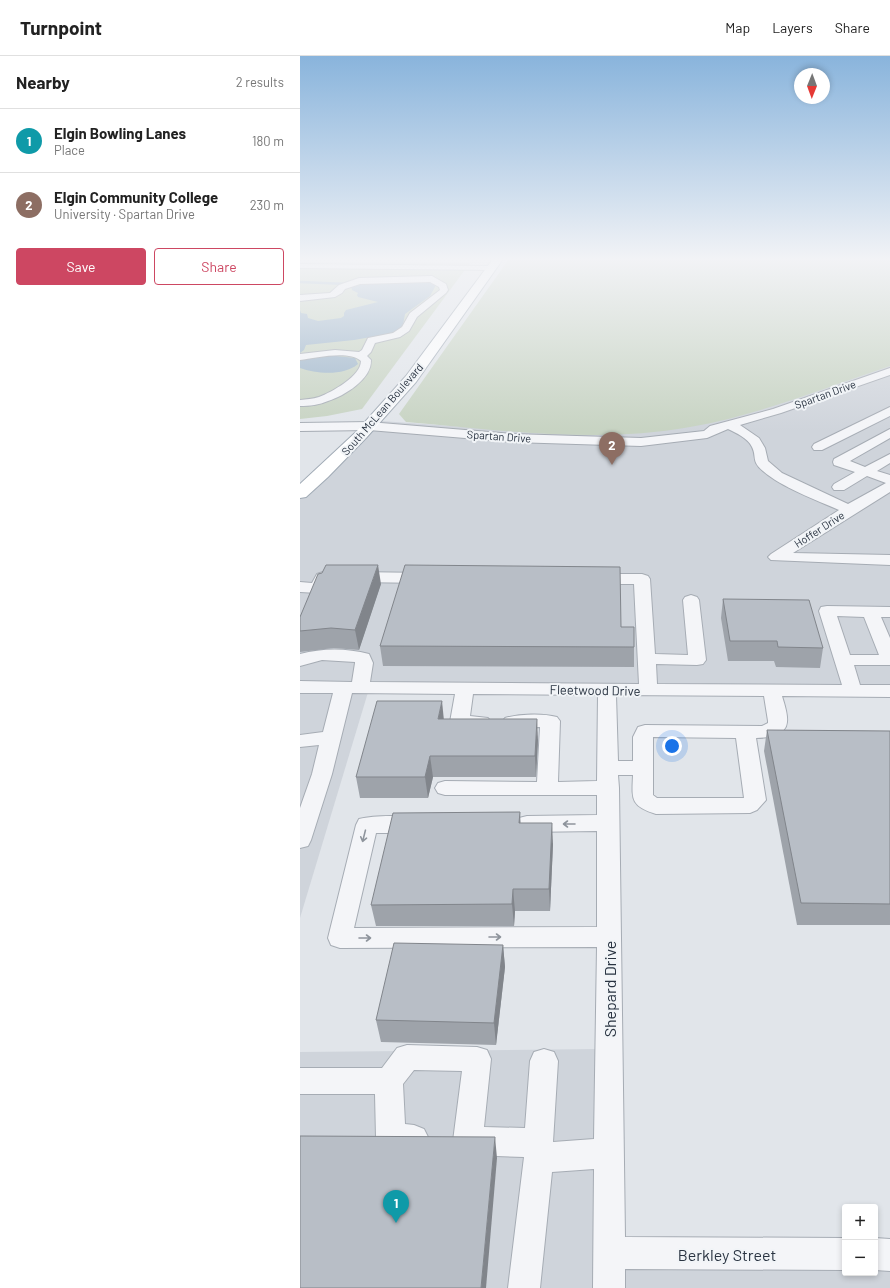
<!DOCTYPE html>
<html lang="en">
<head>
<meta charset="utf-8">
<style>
  body { margin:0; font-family:Barlow,sans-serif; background:#f2f2f2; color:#222 }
  .controls { position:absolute; right:12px; bottom:12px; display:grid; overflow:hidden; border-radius:4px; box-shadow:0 2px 6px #0003 }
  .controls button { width:36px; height:36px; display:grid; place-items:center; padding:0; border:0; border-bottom:1px solid #e0e0e0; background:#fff; color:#222; font:20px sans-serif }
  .compass { position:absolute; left:494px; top:12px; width:36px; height:36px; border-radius:50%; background:#fff; box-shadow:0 2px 6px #0003; rotate:181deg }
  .you { position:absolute; left:372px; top:690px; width:14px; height:14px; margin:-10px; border:3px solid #fff; border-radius:50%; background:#1a73e8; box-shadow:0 0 0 6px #1a73e833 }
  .badge { display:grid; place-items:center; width:26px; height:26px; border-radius:50%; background:#cd4762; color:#fff; font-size:13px; font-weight:700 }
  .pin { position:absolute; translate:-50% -33px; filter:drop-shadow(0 1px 2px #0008) }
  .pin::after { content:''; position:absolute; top:21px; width:14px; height:12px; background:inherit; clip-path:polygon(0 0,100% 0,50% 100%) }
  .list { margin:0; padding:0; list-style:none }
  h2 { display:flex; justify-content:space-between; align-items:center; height:52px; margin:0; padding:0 16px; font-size:17px }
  h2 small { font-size:13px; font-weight:400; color:#767676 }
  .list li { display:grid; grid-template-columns:26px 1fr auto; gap:12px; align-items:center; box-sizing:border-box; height:64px; padding:0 16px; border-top:1px solid #e0e0e0 }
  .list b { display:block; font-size:15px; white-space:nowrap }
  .list p { margin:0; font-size:13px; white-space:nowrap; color:#767676 }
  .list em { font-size:13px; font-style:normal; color:#767676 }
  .actions { display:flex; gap:8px; padding:12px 16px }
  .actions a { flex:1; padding:9px 0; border:1px solid #cd4762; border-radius:4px; text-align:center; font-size:14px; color:#cd4762 }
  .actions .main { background:#cd4762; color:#fff }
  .map { position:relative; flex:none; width:590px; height:1232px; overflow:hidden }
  header { display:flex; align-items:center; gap:24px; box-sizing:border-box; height:56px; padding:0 20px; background:#fff; border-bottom:1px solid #e0e0e0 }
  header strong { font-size:19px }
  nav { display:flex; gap:22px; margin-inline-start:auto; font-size:14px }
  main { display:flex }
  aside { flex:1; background:#fff }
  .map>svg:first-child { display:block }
  .built { fill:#cfd4db }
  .green { fill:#c7d3c2 }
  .water { fill:#9cb4c9 }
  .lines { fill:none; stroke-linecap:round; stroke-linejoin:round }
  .stream { stroke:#9cb4c9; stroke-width:2.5 }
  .minor-casing { stroke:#a6acb4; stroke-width:2 }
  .major-casing { stroke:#a0aab5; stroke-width:2 }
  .minor { fill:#f4f5f8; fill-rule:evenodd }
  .major { fill:#fff; fill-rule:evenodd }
  .wall { fill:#9ea3aa }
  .shaded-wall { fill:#81858b }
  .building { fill:#b8bec6; stroke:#81858b }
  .oneway { stroke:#8e949c }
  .labels { text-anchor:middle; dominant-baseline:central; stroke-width:4; stroke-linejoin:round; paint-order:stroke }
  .far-street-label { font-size:11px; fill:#293341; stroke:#f1f4f7 }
  .street-label { font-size:13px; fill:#293341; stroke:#f1f4f7 }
  .near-street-label { font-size:16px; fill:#293341; stroke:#f1f4f7 }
</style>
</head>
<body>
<header>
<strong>Turnpoint</strong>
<nav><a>Map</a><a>Layers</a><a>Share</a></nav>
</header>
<main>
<aside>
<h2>Nearby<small>2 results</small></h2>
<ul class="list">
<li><span class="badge" style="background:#0f9aa8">1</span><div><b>Elgin Bowling Lanes</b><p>Place</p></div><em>180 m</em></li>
<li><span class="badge" style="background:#8d6e63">2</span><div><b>Elgin Community College</b><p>University · Spartan Drive</p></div><em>230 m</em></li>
</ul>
<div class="actions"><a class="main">Save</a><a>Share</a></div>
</aside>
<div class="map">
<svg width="590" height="1232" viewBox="0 0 590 1232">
  <rect width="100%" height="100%" fill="#e1e5ea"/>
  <g class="built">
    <path d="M590,308V629L0,626V442L81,365L240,376Z"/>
    <path d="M0,633H69L0,862Z"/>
    <path d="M300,993L297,1232H0V996Z"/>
    <path d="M319,1206L545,1207V1217H575V1207L590,1208V1232H318Z"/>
  </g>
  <g class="green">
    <path d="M209,203H590V310C524,332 459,359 390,371C297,388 200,374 106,366L99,358Z"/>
    <path d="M170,207L62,353L27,360L0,363V208Z"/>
  </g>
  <g class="water">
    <path d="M48,225L60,227L126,225L134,227L136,229L130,240L105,258L103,269L94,277L54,284L6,289L4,294L0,297V254L1,257L7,258L8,262L18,265L41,262L44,260V257L46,254L78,246L58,241L57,239L58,237L52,234L51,230L44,229Z"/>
    <path d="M27,299L55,302L58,308C44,320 17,318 0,312V304Z"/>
  </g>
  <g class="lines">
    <path class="stream" d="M0,226L48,228"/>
    <g class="minor-casing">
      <g id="minor">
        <path d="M0,208L191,210L195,212L191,214L0,212Z"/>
        <path d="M132,220L146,228L148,234L146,237L117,261L109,275L100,281L75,287L71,296L67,300L71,304C72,323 44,340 28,345C19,349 10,350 0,350V344C6,343 13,343 19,341C32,336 61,320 61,305C49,294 15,302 0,304V298L35,294L59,296L62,294L68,282L93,277L102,271L110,257L140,234L139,231L130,226L60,228L45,233L42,237L35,241L0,245V239L30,237L39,229L59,222Z"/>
        <path d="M590,312V319L481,357L440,369L459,382L465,392L468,405L482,417L548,448L586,427L567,420L544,434H534L532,431L534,428L555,416L534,409L533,406L534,403L590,373V382L550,405L565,411L590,398V407L577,415L590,419V436L493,497L590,499V509L471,504L468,501L471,498L539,454C516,444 481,431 463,415C451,405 457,401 452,391C448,382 436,377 428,373L407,382L341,390L212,386L69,374L0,375V367L69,366L212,378L341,382L404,375L410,370L473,353Z"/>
        <path d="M590,351V360L522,394H514L512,391L514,388Z"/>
        <path d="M23,516L36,518L38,521L36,524L29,526L24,535L18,537L0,536V526L12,527L17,518Z"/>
        <path d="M55,516L126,517L132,519L134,522L132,525L126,527L55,526L49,524L47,521L49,518Z"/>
        <path d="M295,518H342L348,520L350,523L355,598L388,599L383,544L385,541L391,539L397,541L399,544L406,604L403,608L397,609L356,608L357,628L542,629L519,555L521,551L527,550L590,551V561H581L590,582V609H554L560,629H590V641L482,640C484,647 488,658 487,666C486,680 467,682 456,682L466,744L457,754L450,757L356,758C330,750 332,743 333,719H318L319,732L325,1181L545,1182V1214L325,1213V1232H293L294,1113L252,1116L240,1232H208L224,1101L168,1099L158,1095L153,1085L162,1015L114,1014L103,1028L105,1068L114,1069L124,1073L129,1083L124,1093C110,1099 95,1098 81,1092L76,1082L75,1038H0V1012H82L97,992L107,989L177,991L187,994L191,1003L184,1071L225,1072L230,1005L234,996L244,993L254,996L258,1005L253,1086L294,1083L297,891L40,892L31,889L28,882L56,769L59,763C75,759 106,759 122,763L125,769L122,775L114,777H76L54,872L297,871V775L227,776L219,774L216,768L219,762L227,760L297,759V739H145L138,737L135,732L138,727L145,725L237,726L240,671L212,672L205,670L202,666L205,662C220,658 242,657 257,661L260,665L258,726L297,725L298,639L173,638L170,660L188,662L191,666L188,670C177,673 164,673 153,670L150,666L155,638L52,637L32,718L11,784L8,790L0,792V752L12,718L19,689L0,691V679L23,676L33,637H0V625L52,626L55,607V606L22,604L0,610V598C23,592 46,592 69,598L73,607L70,626L339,628L334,528H295L289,526L287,523L289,520ZM537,560L564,561L579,599H550ZM316,639L464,640L468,665V667L462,670L345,669L338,671L333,681V705H318ZM353,681L436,682L444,742H357L353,739Z"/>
        <path d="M575,1182L590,1183V1215L575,1214Z"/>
      </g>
    </g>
    <g class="major-casing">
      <path id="major" d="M193,203H203L116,326L66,382L28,421L6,441L0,442V428L56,376L106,320Z"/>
    </g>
    <use href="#minor" class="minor"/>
    <use href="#major" class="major"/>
  </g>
  <g class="wall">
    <path d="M81,528L59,594L34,592L0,596V561Z"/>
    <path d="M423,543L523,592L520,612L476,611L474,605H428L421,562Z"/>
    <path d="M321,571L334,591V611L83,610L80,590Z"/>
    <path d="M144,663L238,684L236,721H133L128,742H60L56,721Z"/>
    <path d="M467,674L590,675V869H497L464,695Z"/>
    <path d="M220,756V767L253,788L250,855H215L214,870H76L71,849Z"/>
    <path d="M203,889L205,911L196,989L81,986L76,964Z"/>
  </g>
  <g class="shaded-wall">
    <path d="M78,509L81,528L59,594L55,574Z"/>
    <path d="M142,645L144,665L138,663Z"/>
    <path d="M237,663L238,684L236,721L235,700Z"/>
    <path d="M130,700L133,721L128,742L125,721Z"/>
    <path d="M220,756L221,777L219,767Z"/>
    <path d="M252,767L253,788L250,855L249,833Z"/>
    <path d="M213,833L215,855L214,870L212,848Z"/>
    <path d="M203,889L205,911L196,989L194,967Z"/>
    <path d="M195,1081L197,1102L186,1232H181Z"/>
  </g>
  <g class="building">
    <path d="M26,509H78L55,574L31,572L0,575V561L18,518L22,517Z"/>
    <path d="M105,509L320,511L321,571H334V591L80,590Z"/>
    <path d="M423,543L509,544L523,592L478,591L477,585H430Z"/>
    <path d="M77,645H142L138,663H237L235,700H130L125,721H56Z"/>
    <path d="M467,674L590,675V848L501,847Z"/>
    <path d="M220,756L219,767H252L249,833H213L212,848L71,849L93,757Z"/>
    <path d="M94,887L203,889L194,967L76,964Z"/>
    <path d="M0,1080L195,1081L181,1232H0Z"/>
  </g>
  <defs><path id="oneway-shaft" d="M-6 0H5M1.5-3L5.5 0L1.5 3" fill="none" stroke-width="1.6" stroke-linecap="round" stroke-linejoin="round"/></defs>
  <g class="oneway">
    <use href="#oneway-shaft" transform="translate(269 768) rotate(180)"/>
    <use href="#oneway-shaft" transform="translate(64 780) rotate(104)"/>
    <use href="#oneway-shaft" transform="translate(195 881)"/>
    <use href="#oneway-shaft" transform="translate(65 882)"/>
  </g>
  <linearGradient id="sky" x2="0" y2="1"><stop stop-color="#89b4dc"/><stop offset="0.54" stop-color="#f2f3f6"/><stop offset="1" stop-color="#f2f3f6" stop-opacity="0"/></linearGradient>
  <rect width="590" height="376" fill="url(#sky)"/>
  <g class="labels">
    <g class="far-street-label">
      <text transform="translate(525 338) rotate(-20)">Spartan Drive</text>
      <text transform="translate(82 353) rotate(-49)">South McLean Boulevard</text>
      <text transform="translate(199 380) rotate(4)">Spartan Drive</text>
      <text transform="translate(519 473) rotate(-33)">Hoffer Drive</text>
    </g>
    <g class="street-label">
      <text transform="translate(295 634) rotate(1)">Fleetwood Drive</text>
    </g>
    <g class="near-street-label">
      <text transform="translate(309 933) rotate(-90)">Shepard Drive</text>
      <text x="427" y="1198">Berkley Street</text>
    </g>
  </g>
</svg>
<div class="controls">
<button>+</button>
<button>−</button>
</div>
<svg class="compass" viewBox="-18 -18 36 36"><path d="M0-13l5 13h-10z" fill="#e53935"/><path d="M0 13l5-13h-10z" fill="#767676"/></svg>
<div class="you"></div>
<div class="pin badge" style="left:96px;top:1167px;background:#0f9aa8">1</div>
<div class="pin badge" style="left:312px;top:409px;background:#8d6e63">2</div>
</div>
</main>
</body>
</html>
